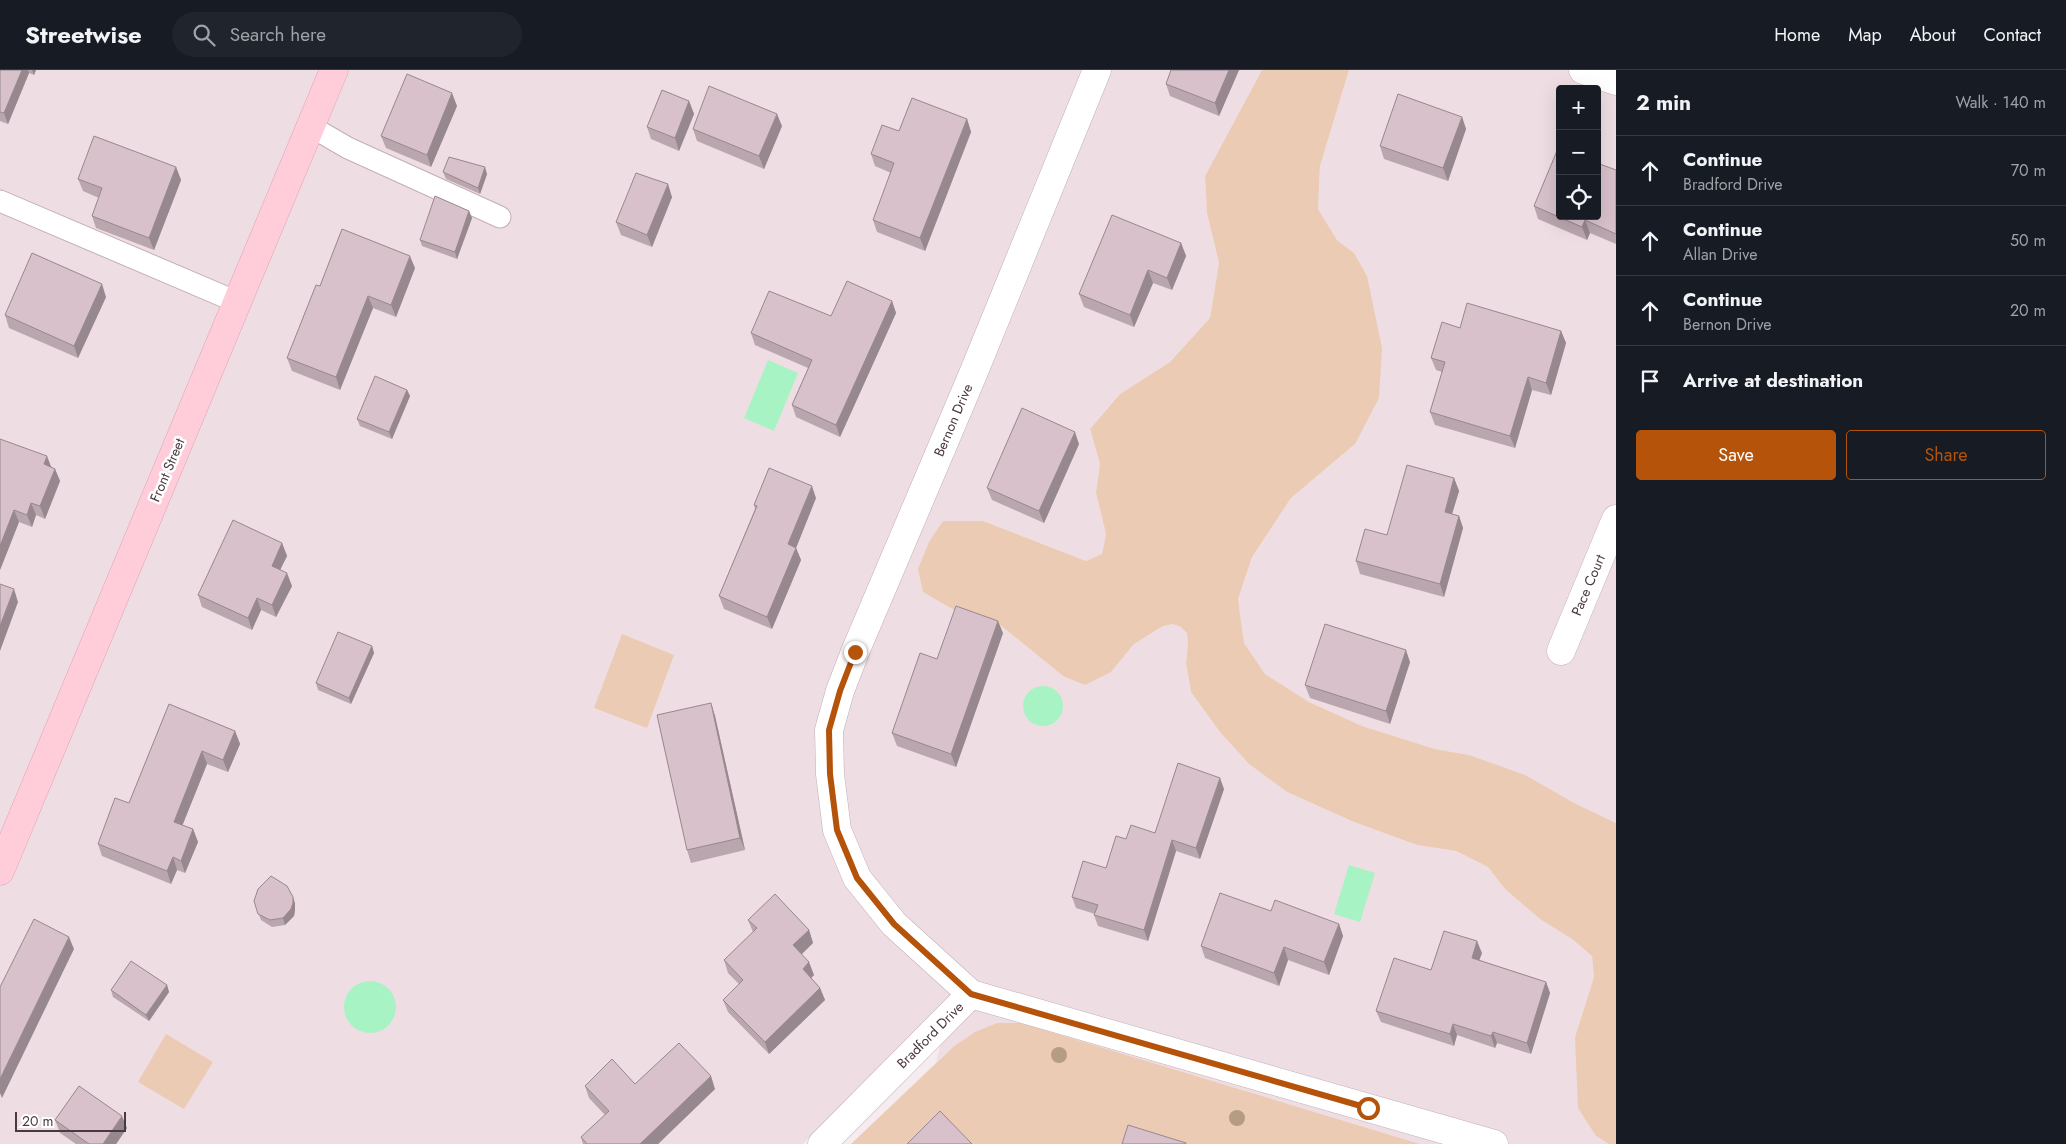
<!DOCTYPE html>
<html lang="en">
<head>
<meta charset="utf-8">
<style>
  body { margin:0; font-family:Jost,sans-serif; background:#20242c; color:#f1f3f6 }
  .controls { position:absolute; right:15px; top:15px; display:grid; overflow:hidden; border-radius:5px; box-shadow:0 5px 20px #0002 }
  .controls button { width:45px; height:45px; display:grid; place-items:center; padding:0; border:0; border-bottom:1px solid #363941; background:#171b24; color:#f1f3f6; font:25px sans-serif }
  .scale { position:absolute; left:15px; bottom:12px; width:111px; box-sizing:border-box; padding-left:5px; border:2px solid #4b3940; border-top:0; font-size:14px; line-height:18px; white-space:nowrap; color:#4b3940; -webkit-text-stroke:4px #fff; paint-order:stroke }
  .stop { position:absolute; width:15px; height:15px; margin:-11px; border:4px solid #b45309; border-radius:50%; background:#fff }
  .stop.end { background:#b45309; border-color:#fff; box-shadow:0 1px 5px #0008 }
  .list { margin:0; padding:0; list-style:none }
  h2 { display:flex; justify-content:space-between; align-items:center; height:65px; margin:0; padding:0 20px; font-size:21px }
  h2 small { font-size:16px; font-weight:400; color:#9ea1a6 }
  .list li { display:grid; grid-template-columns:32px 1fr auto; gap:15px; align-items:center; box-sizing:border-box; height:70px; padding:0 20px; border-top:1px solid #363941 }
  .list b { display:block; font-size:19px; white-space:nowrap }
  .list p { margin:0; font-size:16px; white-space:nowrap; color:#9ea1a6 }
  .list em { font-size:16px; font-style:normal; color:#9ea1a6 }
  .actions { display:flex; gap:10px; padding:15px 20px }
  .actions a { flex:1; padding:11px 0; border:1px solid #b45309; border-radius:5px; text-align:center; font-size:18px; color:#b45309 }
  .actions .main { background:#b45309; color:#fff }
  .icon { flex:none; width:28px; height:28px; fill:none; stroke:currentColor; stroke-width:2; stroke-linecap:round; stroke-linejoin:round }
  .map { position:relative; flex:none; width:1616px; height:1074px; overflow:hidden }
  header { display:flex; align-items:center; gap:30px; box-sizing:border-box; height:70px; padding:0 25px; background:#171b24; border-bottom:1px solid #363941 }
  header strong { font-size:24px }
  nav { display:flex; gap:28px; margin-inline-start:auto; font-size:18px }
  .search { width:350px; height:45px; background:#20242c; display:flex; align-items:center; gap:12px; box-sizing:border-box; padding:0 18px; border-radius:28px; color:#9ea1a6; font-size:19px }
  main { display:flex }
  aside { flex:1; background:#171b24 }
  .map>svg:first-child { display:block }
  .residential { fill:#eedee3; fill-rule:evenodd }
  .green { fill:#ebcbb4 }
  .water { fill:#a8f3c4 }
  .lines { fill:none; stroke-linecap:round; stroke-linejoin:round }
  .service-casing { stroke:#c2aeb5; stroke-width:23 }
  .minor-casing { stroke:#c2aeb5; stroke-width:29 }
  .secondary-casing { stroke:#e0a1b4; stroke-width:29 }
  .service { stroke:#fff; stroke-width:21 }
  .minor { stroke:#fff; stroke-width:28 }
  .secondary { stroke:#ffcdda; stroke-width:28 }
  .tree { fill:#b59d82 }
  .wall { fill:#baa6af }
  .shaded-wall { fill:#97878e }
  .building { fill:#d8c1cb; stroke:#97878e }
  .route { stroke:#b45309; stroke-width:6 }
  .labels { text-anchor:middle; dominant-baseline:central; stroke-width:5; stroke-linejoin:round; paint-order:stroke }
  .street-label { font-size:14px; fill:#4b3940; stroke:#fff }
</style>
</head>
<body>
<header>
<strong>Streetwise</strong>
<div class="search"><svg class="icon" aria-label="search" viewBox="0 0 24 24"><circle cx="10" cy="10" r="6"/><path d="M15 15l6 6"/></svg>Search here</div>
<nav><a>Home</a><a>Map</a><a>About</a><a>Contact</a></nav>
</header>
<main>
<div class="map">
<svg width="1616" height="1074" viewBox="0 0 1616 1074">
  <rect width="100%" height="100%" fill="#f6ecef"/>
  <g class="residential">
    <path d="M0,0H1262L1205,106L1207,143L1219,193L1210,248L1170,292L1120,324L1090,359L1100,394L1096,423L1106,464L1102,484L1086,491L983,451L994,550L1063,606L1111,602L1134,574L1163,556L1173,554L1182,557L1187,563L1188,573L1186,593L1191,622L1220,662L1249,694L1287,722L1354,752L1417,775L1456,781L1488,797L1505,819L1540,849L1572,869L1592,886L1594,907L1575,967L1596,1066L1609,1074H1420L1021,953L953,977L936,992L953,926L803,1074H0Z"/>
    <path d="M1349,0H1616V753L1469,685L1435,679L1362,656L1309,632L1265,604L1244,573L1238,529L1252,487L1291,428L1355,374L1354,183L1337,170L1318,139L1320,96ZM1560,19H1597V146H1560Z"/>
  </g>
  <g class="green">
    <path d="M1262,0H1349L1320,96L1318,139L1337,170L1354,183L1367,206L1382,278L1379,328L1355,374L1291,428L1252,487L1238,529L1244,573L1265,604L1309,632L1362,656L1435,679L1469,685L1525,705L1574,733L1616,753V1074H1609L1596,1066L1578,1038L1575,967L1594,907L1592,886L1572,869L1540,849L1505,819L1488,797L1456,781L1417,775L1354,752L1287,722L1249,694L1220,662L1191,622L1186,593L1188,573L1187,563L1181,557L1173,554L1163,556L1134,574L1111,602L1085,615L1063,606L994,550L954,540L923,522L918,499L929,472L943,451H983L1086,491L1102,484L1106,464L1096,423L1100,394L1090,359L1120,324L1170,292L1210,248L1219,193L1207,143L1205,106Z"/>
    <path d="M622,564L674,585L647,658L594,638Z"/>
    <path d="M997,953H1021L1420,1074H851L953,977L975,962Z"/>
    <path d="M166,964L213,992L184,1039L138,1012Z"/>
  </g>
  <g class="water">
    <path d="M768,290L798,303L774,361L744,348Z"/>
    <circle cx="1043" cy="636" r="20"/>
    <path d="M1349,795L1375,803L1360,852L1334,844Z"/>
    <circle cx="370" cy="937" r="26"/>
  </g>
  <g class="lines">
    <g class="service-casing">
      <g id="service">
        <path d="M310,56L348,78L500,147"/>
        <path d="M0,131L237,232"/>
      </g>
    </g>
    <g class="minor-casing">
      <g id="minor">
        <path d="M1583,0L1616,11"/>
        <path d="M1561,581L1616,449"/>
        <path d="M971,924L894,854L857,808L837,760L830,704L829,660L840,621L855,582L973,304L1097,0"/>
        <path d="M822,1074L971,924L1494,1074"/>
      </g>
    </g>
    <g class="secondary-casing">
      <path id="secondary" d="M0,801L334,0"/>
    </g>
    <use href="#service" class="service"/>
    <use href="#minor" class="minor"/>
    <use href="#secondary" class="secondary"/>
  </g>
  <g class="tree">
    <circle cx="1059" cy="985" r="8"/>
    <circle cx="1237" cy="1048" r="8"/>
  </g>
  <g class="wall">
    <path d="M0,0H36L34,5L29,3L8,54L0,51Z"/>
    <path d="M1171,0H1239L1219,46L1170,26L1166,14Z"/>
    <path d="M689,31L694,44L679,81L651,69L647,57Z"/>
    <path d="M457,36L431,97L386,78L381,66Z"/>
    <path d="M1462,47L1466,59L1448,111L1384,89L1380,76Z"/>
    <path d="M967,49L971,62L925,181L877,162L873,150L891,103L875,96L871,84L899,61Z"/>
    <path d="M782,56L764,99L697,71L693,59Z"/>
    <path d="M176,97L181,110L154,180L96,158L92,146L99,128L83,121L78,109Z"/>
    <path d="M1616,100V174L1590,163L1587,170L1538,149L1534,136Z"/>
    <path d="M443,102L487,104L480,124L446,109Z"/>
    <path d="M672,127L652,177L621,165L616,152Z"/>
    <path d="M469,141L472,148L457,189L422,176L420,170Z"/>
    <path d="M1181,173L1186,186L1172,220L1153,213L1134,257L1084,237L1079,224Z"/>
    <path d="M415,198L396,247L373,238L340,320L292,301L287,288L320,216Z"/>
    <path d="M106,227L78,288L9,258L5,245Z"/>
    <path d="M892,231L896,243L840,367L796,347L792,335L808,298L755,275L751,263L831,246Z"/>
    <path d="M1460,258L1561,261L1566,273L1551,325L1532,320L1515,378L1435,355L1430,342L1442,302L1436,300L1431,288Z"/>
    <path d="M407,320L410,326L392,369L360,356L357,349Z"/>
    <path d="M0,369L55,399L60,411L45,449L36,445L32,457L19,452L0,500Z"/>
    <path d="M1079,374L1044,453L992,430L987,418Z"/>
    <path d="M1454,408L1459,421L1452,444L1459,446L1463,458L1444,527L1360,504L1356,491Z"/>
    <path d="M816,428L796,478L801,490L772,559L724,539L719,526L755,439L754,435Z"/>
    <path d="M282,473L287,486L280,500L292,516L276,547L261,540L252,560L202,537L198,525Z"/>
    <path d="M1003,563L956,697L897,676L892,663L937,589Z"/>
    <path d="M372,576L374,583L351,634L318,620L316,613Z"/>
    <path d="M1410,592L1390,654L1310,628L1305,615Z"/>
    <path d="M711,633L715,646L745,780L691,793L687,780Z"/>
    <path d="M169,634L235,661L240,674L228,702L207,694L182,755L193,759L198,772L185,803L177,800L171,814L102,786L98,774L129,733Z"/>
    <path d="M1224,719L1200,789L1176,781L1148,871L1098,856L1094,845L1095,844L1076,838L1072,827L1106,798L1126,769L1155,763Z"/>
    <path d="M254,831L295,833V840L294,846L285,855L272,857L261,850Z"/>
    <path d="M1271,841L1339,854L1343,866L1329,905L1288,890L1279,916L1205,888L1201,876Z"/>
    <path d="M748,850L809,860L813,873L801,884L814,905L811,908L820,918L825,930L769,984L728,942L723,930L739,914L728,903L724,890L753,862Z"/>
    <path d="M1482,883L1479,890L1546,912L1550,923L1531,984L1497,973L1495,978L1457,965L1454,976L1381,952L1376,941L1431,900Z"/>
    <path d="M167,915L169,922L149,951L113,927L111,920Z"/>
    <path d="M635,1014L715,1019L658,1074H583L581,1067L605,1045L589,1028L585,1016Z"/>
    <path d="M55,1050L127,1058L116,1074H76L60,1063Z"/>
  </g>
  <g class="shaded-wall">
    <path d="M22,0H28L29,3L8,54L4,43Z"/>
    <path d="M32,0H36L34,5Z"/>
    <path d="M1229,0H1239L1219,46L1215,33Z"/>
    <path d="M452,23L457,36L431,97L427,85Z"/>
    <path d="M689,31L694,44L679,81L675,68Z"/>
    <path d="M777,44L782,56L764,99L759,86Z"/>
    <path d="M1462,47L1466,59L1448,111L1443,98Z"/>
    <path d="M967,49L971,62L925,181L920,168Z"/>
    <path d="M176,97L181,110L154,180L149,168Z"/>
    <path d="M485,97L487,104L480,124L478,118Z"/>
    <path d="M668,114L672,127L652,177L647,165Z"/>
    <path d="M469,141L472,148L457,189L455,182Z"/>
    <path d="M1585,150L1590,163L1587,170L1582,157Z"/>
    <path d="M1181,173L1186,186L1172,220L1167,208Z"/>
    <path d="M410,186L415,198L396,247L391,235Z"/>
    <path d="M1148,200L1153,213L1134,257L1130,245Z"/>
    <path d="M102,214L106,227L78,288L74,276Z"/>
    <path d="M368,226L373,238L340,320L336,307Z"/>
    <path d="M892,231L896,243L840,367L836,355Z"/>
    <path d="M1561,261L1566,273L1551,325L1546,313Z"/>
    <path d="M1528,307L1532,320L1515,378L1510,366Z"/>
    <path d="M407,320L410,326L392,369L389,362Z"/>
    <path d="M1075,362L1079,374L1044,453L1039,441Z"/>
    <path d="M47,386L52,399L44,394Z"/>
    <path d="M55,399L60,411L45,449L40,436Z"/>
    <path d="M1454,408L1459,421L1449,454L1445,442Z"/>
    <path d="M812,416L816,428L796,478L801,490L772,559L767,547L788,474Z"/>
    <path d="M31,433L36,445L32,457L27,445Z"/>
    <path d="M14,440L19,452L0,500V476Z"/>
    <path d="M1459,446L1463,458L1444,527L1440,514Z"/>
    <path d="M282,473L287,486L276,508L272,496Z"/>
    <path d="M287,503L292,516L276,547L272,535Z"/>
    <path d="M14,519L18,532L0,581V556Z"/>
    <path d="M257,528L261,540L252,560L248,548Z"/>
    <path d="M998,551L1003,563L956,697L951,684Z"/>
    <path d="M372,576L374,583L351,634L349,628Z"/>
    <path d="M1406,580L1410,592L1390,654L1386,641Z"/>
    <path d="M711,633L715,646L745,780L740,768Z"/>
    <path d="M235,661L240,674L228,702L223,690Z"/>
    <path d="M202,681L207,694L179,764L174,752Z"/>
    <path d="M1220,708L1224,719L1200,789L1196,778Z"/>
    <path d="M193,759L198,772L185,803L181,791Z"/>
    <path d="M1172,770L1176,781L1148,871L1144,860Z"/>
    <path d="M173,787L177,800L171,814L167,801Z"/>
    <path d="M293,827L295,833V840L294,846L285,855L283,848Z"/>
    <path d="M1339,854L1343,866L1329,905L1324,892Z"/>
    <path d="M809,860L813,873L798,888L793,875Z"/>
    <path d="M69,867L74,879L2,1028L0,1023V1009Z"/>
    <path d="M1477,871L1482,883L1476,899L1472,888Z"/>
    <path d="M1284,877L1288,890L1279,916L1274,903Z"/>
    <path d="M809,892L814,905L807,912L803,899Z"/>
    <path d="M1546,912L1550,923L1531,984L1527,973Z"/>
    <path d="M167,915L169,922L149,951L146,945Z"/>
    <path d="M820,918L825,930L769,984L765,972Z"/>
    <path d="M1453,954L1457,965L1454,976L1450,964Z"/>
    <path d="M1493,962L1497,973L1495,978L1491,966Z"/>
    <path d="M711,1006L715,1019L658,1074H640Z"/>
    <path d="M122,1046L127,1058L116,1074H103Z"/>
  </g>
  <g class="building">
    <path d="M0,0H22L4,43L0,42Z"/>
    <path d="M1171,0H1229L1215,33L1166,14Z"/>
    <path d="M407,4L452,23L427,85L381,66Z"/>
    <path d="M709,16L777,44L759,86L693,59Z"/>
    <path d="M662,20L689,31L675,68L647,57Z"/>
    <path d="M1398,24L1462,47L1443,98L1380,76Z"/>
    <path d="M912,28L967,49L920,168L873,150L894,93L871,84L882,55L899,61Z"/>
    <path d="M94,66L176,97L149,168L92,146L102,118L78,109Z"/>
    <path d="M1559,76L1560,77V146H1597V93L1616,100V164L1585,150L1582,157L1534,136Z"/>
    <path d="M449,87L485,97L478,118L443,102Z"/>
    <path d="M636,103L668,114L647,165L616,152Z"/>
    <path d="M435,126L469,141L455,182L420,170Z"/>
    <path d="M1112,145L1181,173L1167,208L1148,200L1130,245L1079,224Z"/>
    <path d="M342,159L410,186L391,235L368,226L336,307L287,288L316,215L320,216Z"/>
    <path d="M32,183L102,214L74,276L5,245Z"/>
    <path d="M847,211L892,231L836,355L792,335L812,290L751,263L769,221L831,246Z"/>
    <path d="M1467,233L1561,261L1546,313L1528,307L1510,366L1430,342L1445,292L1431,288L1442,252L1460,258Z"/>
    <path d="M375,306L407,320L389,362L357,349Z"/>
    <path d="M1022,338L1075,362L1039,441L987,418Z"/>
    <path d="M0,369L47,386L44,394L55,399L40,436L31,433L27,445L14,440L0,476Z"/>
    <path d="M1407,395L1454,408L1445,442L1459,446L1440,514L1356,491L1365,459L1387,465Z"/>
    <path d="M769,398L812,416L788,474L796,478L767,547L719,526L757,436L754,435Z"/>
    <path d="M233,450L282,473L272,496L287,503L272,535L257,528L248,548L198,525Z"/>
    <path d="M0,514L14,519L0,556Z"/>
    <path d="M956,536L998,551L951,684L892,663L920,583L937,589Z"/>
    <path d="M1325,554L1406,580L1386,641L1305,615Z"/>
    <path d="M338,562L372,576L349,628L316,613Z"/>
    <path d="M711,633L740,768L687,780L657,645Z"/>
    <path d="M169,634L235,661L223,690L202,681L174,752L193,759L181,791L173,787L167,801L98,774L115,728L129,733Z"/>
    <path d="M1178,693L1220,708L1196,778L1172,770L1144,860L1094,845L1098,835L1072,827L1083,791L1106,798L1116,766L1126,769L1131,755L1155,763Z"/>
    <path d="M271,806L287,816L293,827V833L291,839L283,848L270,850L258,844L254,831L258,819Z"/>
    <path d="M1220,823L1271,841L1275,830L1339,854L1324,892L1284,877L1274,903L1201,876Z"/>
    <path d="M775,824L809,860L793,875L809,892L803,899L820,918L765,972L723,930L743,910L724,890L757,858L748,850Z"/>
    <path d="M34,849L69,867L0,1009V917Z"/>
    <path d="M1444,861L1477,871L1472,888L1546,912L1527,973L1493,962L1491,966L1453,954L1450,964L1376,941L1394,888L1431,900Z"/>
    <path d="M131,891L167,915L146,945L111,920Z"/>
    <path d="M679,973L711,1006L640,1074H587L581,1067L609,1041L585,1016L612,989L635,1014Z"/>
    <path d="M79,1016L122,1046L103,1074H89L55,1050Z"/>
    <path d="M940,1041L972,1074H907Z"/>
    <path d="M1128,1055L1186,1073V1074H1122Z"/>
  </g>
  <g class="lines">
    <path class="route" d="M855,582L840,621L829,660L830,704L837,760L857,808L894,854L971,924L1368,1038"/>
  </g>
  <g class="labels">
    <g class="street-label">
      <text transform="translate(953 350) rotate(-67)">Bernon Drive</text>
      <text transform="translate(167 400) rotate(-67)">Front Street</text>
      <text transform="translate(1588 515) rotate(-67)">Pace Court</text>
      <text transform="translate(930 965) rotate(-45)">Bradford Drive</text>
    </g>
  </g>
</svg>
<div class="controls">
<button>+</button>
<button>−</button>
<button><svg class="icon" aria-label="locate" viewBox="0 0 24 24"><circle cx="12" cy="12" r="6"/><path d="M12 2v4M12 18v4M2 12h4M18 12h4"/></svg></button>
</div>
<div class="scale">20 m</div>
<div class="stop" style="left:1368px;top:1038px"></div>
<div class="stop end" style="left:855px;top:582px"></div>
</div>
<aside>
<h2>2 min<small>Walk · 140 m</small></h2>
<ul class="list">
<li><svg class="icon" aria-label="ahead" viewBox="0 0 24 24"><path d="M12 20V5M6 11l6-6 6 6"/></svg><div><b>Continue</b><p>Bradford Drive</p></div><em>70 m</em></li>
<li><svg class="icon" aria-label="ahead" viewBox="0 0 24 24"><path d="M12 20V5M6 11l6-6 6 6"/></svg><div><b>Continue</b><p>Allan Drive</p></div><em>50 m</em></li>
<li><svg class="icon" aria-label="ahead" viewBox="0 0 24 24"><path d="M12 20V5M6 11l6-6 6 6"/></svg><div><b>Continue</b><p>Bernon Drive</p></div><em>20 m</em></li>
<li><svg class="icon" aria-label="arrive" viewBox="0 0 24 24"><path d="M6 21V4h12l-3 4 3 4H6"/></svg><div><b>Arrive at destination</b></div></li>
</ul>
<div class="actions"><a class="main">Save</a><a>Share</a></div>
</aside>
</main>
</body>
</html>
